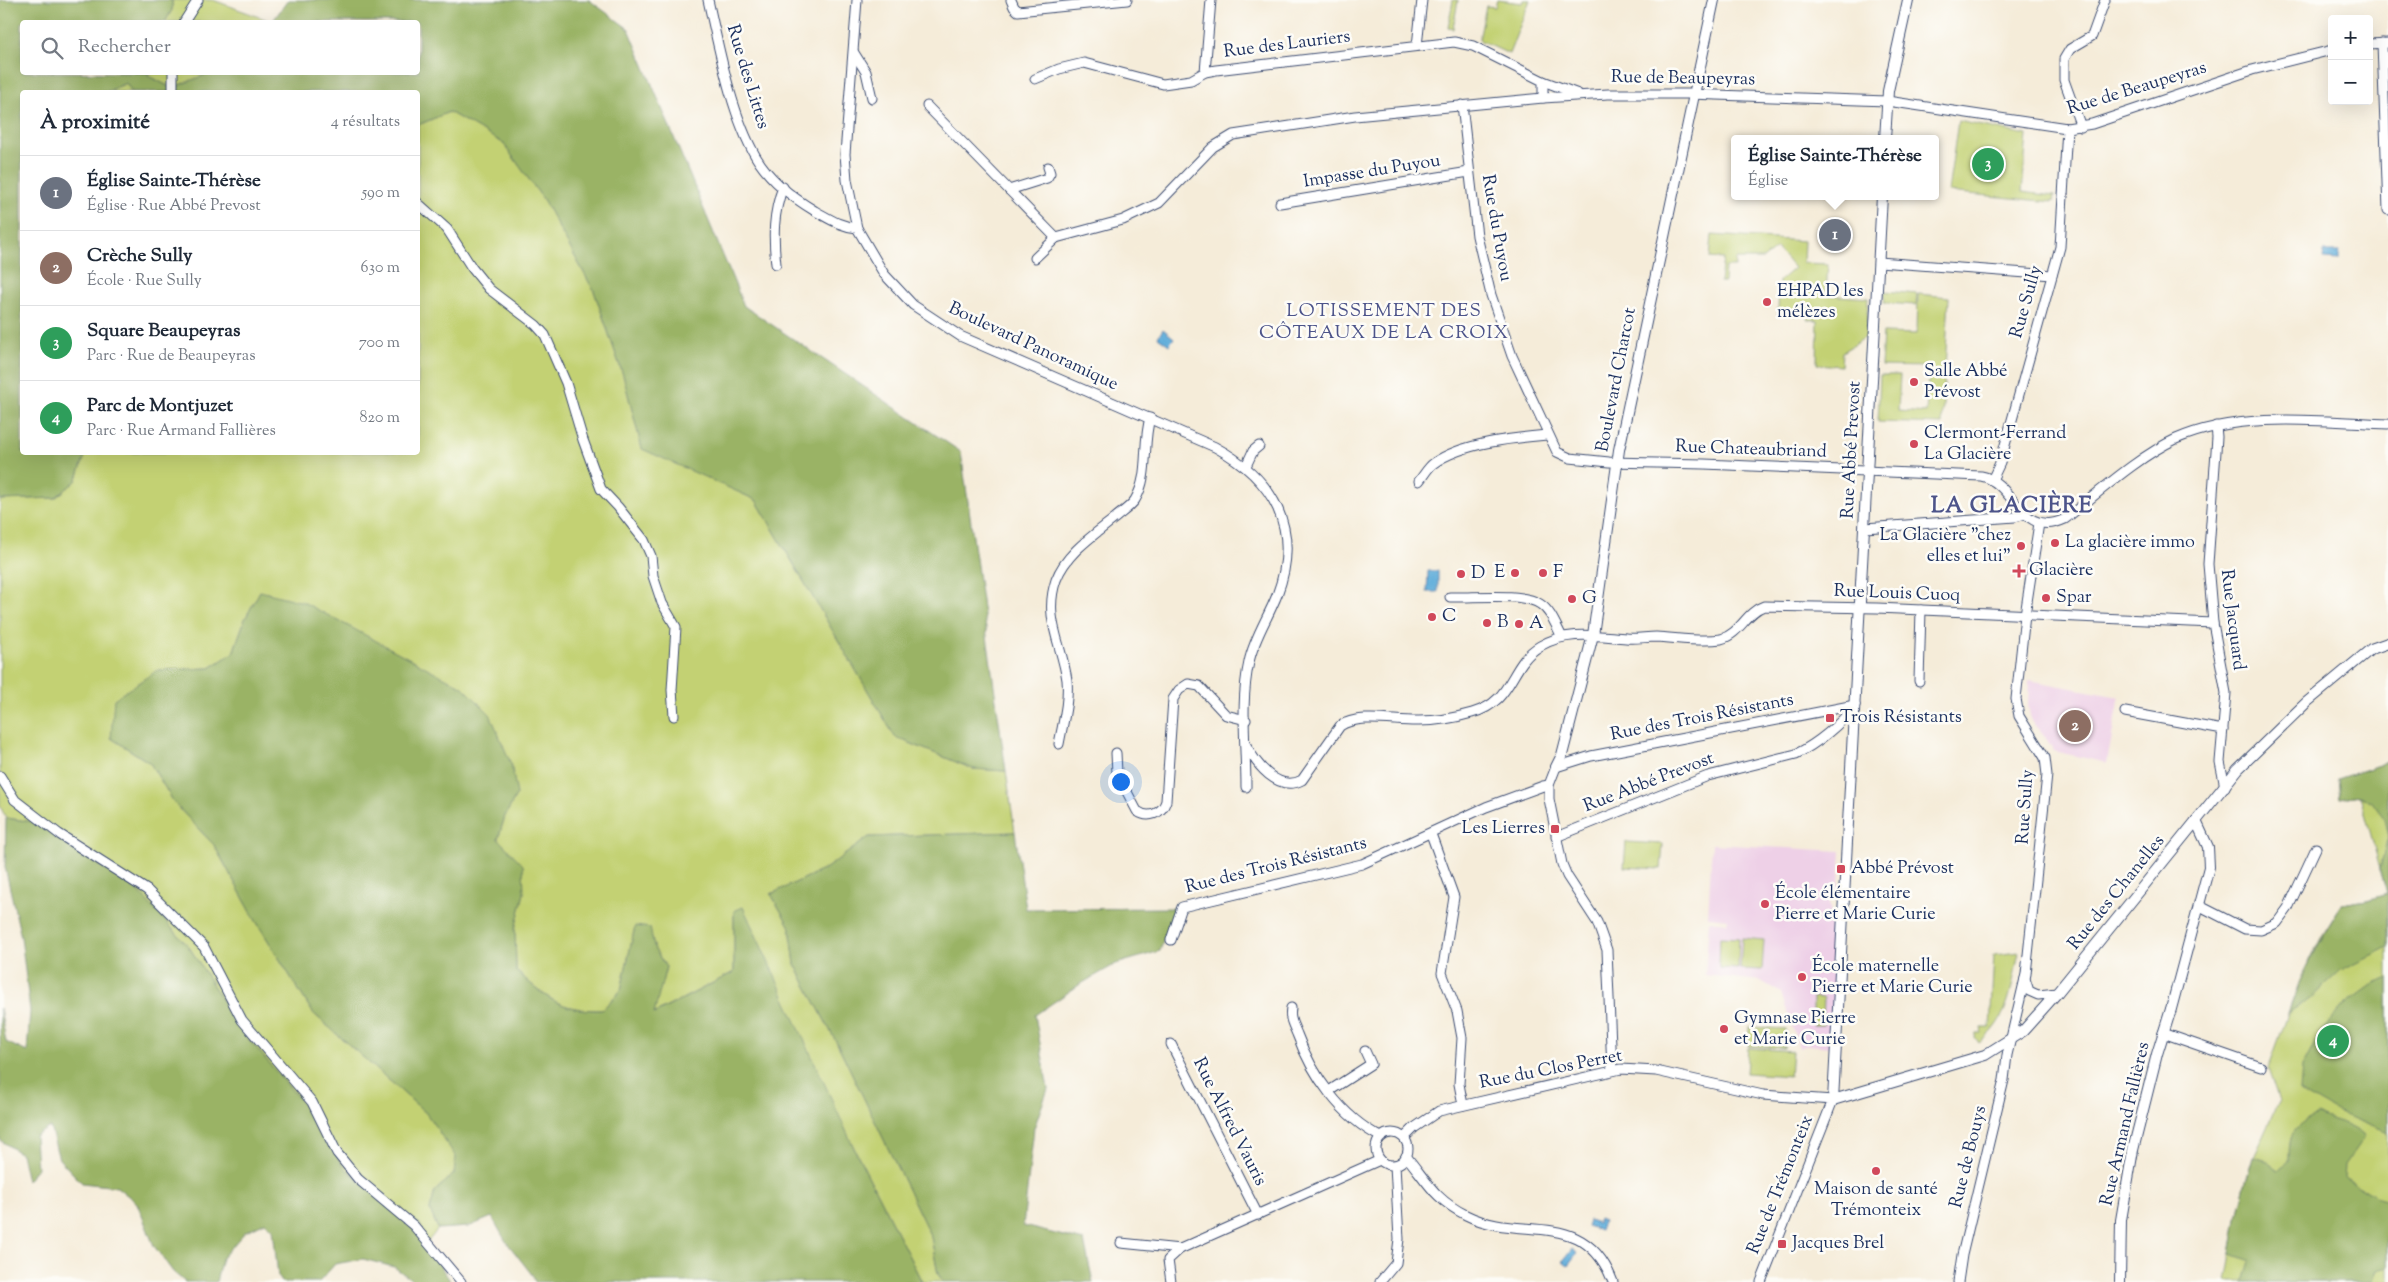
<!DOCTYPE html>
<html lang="fr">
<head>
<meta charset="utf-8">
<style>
  body { margin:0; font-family:"Sorts Mill Goudy",serif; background:#f6f6f7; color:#1f2937 }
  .controls { position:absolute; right:15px; top:15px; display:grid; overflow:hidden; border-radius:5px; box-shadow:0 5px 20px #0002 }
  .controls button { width:45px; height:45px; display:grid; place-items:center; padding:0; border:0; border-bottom:1px solid #e0e1e3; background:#fff; color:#1f2937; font:25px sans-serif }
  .you { position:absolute; left:1120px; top:781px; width:18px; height:18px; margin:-12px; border:4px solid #fff; border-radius:50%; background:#1a73e8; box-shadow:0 0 0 8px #1a73e833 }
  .badge { display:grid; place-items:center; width:32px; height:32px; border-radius:50%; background:#d1495b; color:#fff; font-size:16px; font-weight:700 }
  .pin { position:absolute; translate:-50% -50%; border:2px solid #fff; box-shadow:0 1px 5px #0006 }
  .popup { position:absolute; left:1731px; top:135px; width:208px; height:65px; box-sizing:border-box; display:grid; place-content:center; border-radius:5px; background:#fff; filter:drop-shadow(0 1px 4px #0005); font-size:16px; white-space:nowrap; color:#747a83 }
  .popup b { font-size:19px; color:#1f2937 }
  .popup::after { content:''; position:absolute; left:50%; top:100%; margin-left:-10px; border:10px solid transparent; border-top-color:#fff }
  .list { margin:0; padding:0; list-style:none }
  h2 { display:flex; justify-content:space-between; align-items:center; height:65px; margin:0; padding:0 20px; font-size:21px }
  h2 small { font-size:16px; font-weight:400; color:#747a83 }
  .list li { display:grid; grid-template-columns:32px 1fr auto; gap:15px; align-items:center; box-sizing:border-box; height:75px; padding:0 20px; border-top:1px solid #e0e1e3 }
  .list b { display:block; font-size:19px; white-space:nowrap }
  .list p { margin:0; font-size:16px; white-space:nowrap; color:#747a83 }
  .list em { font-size:16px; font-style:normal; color:#747a83 }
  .icon { flex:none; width:28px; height:28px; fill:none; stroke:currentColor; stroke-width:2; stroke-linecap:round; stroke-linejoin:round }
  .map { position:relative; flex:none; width:2388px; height:1282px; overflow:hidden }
  .search { position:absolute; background:#fff; box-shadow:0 5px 20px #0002; left:20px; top:20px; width:400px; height:55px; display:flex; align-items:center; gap:12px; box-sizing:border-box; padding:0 18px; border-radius:5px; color:#747a83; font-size:19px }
  .panel { position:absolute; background:#fff; box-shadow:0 5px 20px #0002; left:20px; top:90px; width:400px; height:365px; border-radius:5px }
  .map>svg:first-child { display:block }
  .built { fill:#eed0e7 }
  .green { fill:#c3d173; stroke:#6f8068 }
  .forest { fill:#9ab365; stroke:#5a7162 }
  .water { fill:#61adda; stroke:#3e6e9c }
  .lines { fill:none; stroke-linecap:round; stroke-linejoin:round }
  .minor-casing { stroke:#3c4b70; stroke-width:11 }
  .tertiary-casing { stroke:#3c4b70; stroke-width:12 }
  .minor { stroke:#fff; stroke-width:9 }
  .tertiary { stroke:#fff; stroke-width:10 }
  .poi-dot { fill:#d1495b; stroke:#fdfcf7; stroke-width:2 }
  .labels { text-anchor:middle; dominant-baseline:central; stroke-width:5; stroke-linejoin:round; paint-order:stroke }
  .street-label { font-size:18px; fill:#1b2f5e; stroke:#fdfcf7 }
  .poi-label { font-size:18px; fill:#1b2f5e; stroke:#fdfcf7; text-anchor:start }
  .neighbourhood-label { font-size:19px; letter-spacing:1px; fill:#4d548a; stroke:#fdfcf7 }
  .district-label { font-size:22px; font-weight:bold; letter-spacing:1px; fill:#4d548a; stroke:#fdfcf7 }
</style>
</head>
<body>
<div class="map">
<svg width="2388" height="1282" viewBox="0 0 2388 1282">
  <rect width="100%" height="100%" fill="#fdfcf7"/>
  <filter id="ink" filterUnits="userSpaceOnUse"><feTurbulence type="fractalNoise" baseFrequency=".02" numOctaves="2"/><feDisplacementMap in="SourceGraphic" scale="10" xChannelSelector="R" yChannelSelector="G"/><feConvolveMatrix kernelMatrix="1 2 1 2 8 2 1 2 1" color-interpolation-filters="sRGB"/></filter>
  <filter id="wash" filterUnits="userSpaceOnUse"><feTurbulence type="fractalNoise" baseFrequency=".0096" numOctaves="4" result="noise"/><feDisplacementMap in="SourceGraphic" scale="20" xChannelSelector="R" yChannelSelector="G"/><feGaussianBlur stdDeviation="1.12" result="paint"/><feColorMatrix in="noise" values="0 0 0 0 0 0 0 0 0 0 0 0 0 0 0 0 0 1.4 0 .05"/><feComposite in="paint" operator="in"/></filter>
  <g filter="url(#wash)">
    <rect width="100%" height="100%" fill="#f5ecd9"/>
    <g class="built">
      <path d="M2029,680L2119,697L2107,763L2054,751L2045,737L2031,721L2028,705Z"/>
      <path d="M1712,844L1841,851L1838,900L1829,901L1834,935H1837L1831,1047L1808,1045L1799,1048L1781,993L1761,981L1705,975L1709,921L1727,923L1728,919L1708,917Z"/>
    </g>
    <g class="green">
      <path d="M172,0H213L273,22H165L172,10Z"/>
      <path d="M1453,0H1458L1453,29L1448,28Z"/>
      <path d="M1497,0L1522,3L1523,0H1530L1509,54L1479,40L1486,6L1495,7Z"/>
      <path d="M148,73H210L172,88L148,76Z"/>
      <path d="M127,83L132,92H106Z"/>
      <path d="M449,112L503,143L543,199L594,291L623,375L642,448L756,500L895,737L973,769L1006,771L1015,832L869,837L825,869L771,894L790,927L795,964L841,1051L931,1237L938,1274L943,1282H922L734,911V972L653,1014L666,967L655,950L649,928L635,927L621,990L602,1010C557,1010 549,999 516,971L515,929L524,893L498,839L505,816L517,794L463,687L260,591L245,619L233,653L210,668L158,670L111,738L150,763L175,804L214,845L256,921L313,1013L426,1113L457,1157L454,1174L435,1191L430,1210L438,1229L426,1244L381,1200L343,1166L319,1122L241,1030L189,947L138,891L34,822L6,818L0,806V500L55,498L76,481L86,453L418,452V125Z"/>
      <path d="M1958,121L2027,135L2022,192L2054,196L2053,202L1948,192Z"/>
      <path d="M1712,235L1804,241L1803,263L1828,264L1826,295L1868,298L1866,337L1842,352L1841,366L1817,364L1818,320L1807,319V316L1778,315L1779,281L1794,268L1777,248L1763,259H1736L1735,267H1725L1724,282H1720L1723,259L1710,258Z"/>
      <path d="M1885,291L1917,294L1916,305L1884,303Z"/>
      <path d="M1918,294L1949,297L1942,424L1878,422L1880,375H1900L1898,411L1926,413L1929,367L1881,366L1883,333L1917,334Z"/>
      <path d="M2388,760V1282H2226L2239,1208L2250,1166L2279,1102L2268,1069L2300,980L2322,936L2342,904L2367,900L2387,894L2360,795L2340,798L2338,779L2380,765Z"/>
      <path d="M1626,842L1663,844L1661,869L1624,867Z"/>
      <path d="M1720,937L1739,938L1738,969L1719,968Z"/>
      <path d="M1742,938L1764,940L1762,970L1740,969Z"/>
      <path d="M2019,952C2011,988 2010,1019 1979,1043L1975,1037L1976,1033H1981L1982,1028H1990L1994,955Z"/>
      <path d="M1813,997L1824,998L1823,1025H1813Z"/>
      <path d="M1749,1027L1786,1029L1784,1048L1748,1046Z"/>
      <path d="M1748,1048L1792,1051L1790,1076L1746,1073Z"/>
    </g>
    <g class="forest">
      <path d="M0,0H172V10L165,22H22V72L148,73V76L172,88L210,73L418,72V22H272L288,0H589L629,29L744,306L961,452L1006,771L973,769L895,737L756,500L642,449L623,375L594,291L543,199L503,143L449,112L418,125V92H132L126,83L106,92H22V452L86,453L76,481L55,498L0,500Z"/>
      <path d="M260,591L303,602L463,687L490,714L511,764L517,794L505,816L498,839L523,865L524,893L515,929L516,971C547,998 559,1011 602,1010L621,990L635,926L650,928L655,950L666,967L654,1014L734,972V911L743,907L855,1150L922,1282H535L533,1276L505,1240L492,1217L468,1227L438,1229L430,1210L435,1191L454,1174L456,1157L426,1113L313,1013L256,921L214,845L175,804L150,763L111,738L114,699L158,670L210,668L233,653L245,619Z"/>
      <path d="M2388,760V947L2341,970L2311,998L2288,1013C2303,974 2320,939 2342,904L2367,900L2387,894L2380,868L2388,836L2384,818L2373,803L2360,795L2340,798L2338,779L2380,765Z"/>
      <path d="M6,818L34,822L138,891L189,947L241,1030L319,1122L343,1166L381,1200L420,1224L426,1244L451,1282H415L394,1267L363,1259L335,1264L319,1282H282L278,1276L273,1229L265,1222L245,1232L222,1258L216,1282H185L173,1272L154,1246L137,1203L117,1187L82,1183L59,1159L50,1127L35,1136L37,1168L27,1181L21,1154L0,1140V1008L6,1042L27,1052L30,1011L21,937L5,867Z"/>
      <path d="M1015,832L1026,909L1174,908L1160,951L1116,964L1079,985L1035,1015L1048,1089L1034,1128L1023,1226L1084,1241L1093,1282H943L938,1274L931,1237L841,1051L795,964L790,927L771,894L825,869L869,837Z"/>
      <path d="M2388,978V1133L2333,1110L2300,1091L2302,1067L2319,1034L2346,1004L2372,985Z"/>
      <path d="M2316,1115C2335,1123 2351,1123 2365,1137L2345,1165L2344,1177L2377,1197L2388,1200V1267L2377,1270L2372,1282H2244L2250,1261L2231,1254L2239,1208L2253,1157L2267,1161L2279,1170L2289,1161C2289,1133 2292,1129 2316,1115Z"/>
    </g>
    <g class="water">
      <path d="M2324,252H2339V260L2323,259Z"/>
      <path d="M1163,329L1174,338L1169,345L1158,337Z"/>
      <path d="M1428,571H1438V592H1427Z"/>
      <path d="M1598,1219L1603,1221L1600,1230L1587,1226L1589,1220L1597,1223Z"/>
      <path d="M1572,1249L1577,1253L1568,1265L1563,1261Z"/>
    </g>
  </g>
  <g filter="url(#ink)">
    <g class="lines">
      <g class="minor-casing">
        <g id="minor">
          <path d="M708,0C719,48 731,114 756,157C769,179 793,198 815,211C830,219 839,226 857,228"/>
          <path d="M857,0L845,154L847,180L857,228L884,274L913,305L960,336L1215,447C1274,479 1302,529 1277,595C1268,618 1254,638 1249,662C1240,702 1246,747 1246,787"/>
          <path d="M1011,0L1014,7L1018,11L1127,0"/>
          <path d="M184,22L198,0"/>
          <path d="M2382,43L2388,210"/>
          <path d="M2369,44L2388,43"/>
          <path d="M1417,46L1422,0"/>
          <path d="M854,53L866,72L872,98"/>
          <path d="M173,72V92"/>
          <path d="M1205,72L1211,0"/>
          <path d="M1035,79L1059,69L1084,63L1163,84L1191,80L1205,72L1216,70L1454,42L1473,46L1543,81V98"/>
          <path d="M1543,81L1578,94"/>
          <path d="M1462,105L1477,236L1491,295L1512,356L1557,452L1570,458L1609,462L1704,464L1981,476C2015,482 2020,540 2065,519C2097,494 2139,456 2176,439C2239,411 2321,421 2388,424"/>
          <path d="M927,106L1056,238L1123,220L1159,203L1213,147L1233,135L1355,116L1543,98L1608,94H1689L1887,101L2067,128L2092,124L2252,70L2332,50"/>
          <path d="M2081,127L2064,80V59L2070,49L2092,36L2105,0"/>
          <path d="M1009,190L1047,178L1050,173L1048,167"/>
          <path d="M418,203L447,229L472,268L489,289L536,325L545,335L566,383L583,440L601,489L618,507L644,540L651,556L653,576L662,603L676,627L672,690L674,716"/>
          <path d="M1280,203L1469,172"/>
          <path d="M1035,258L1056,238"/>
          <path d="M1879,262L2052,275"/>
          <path d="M776,264C773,237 773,213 783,187"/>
          <path d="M2216,426L2217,437L2208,564L2213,623L2226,693L2220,762L2225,787"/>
          <path d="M1246,466L1253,451L1259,446"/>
          <path d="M1992,480L2000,463L2060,247L2067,128"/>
          <path d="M1419,481C1424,475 1428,467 1434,463C1462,443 1513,438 1547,435"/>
          <path d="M1865,528L2015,517L2026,514"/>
          <path d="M1450,597C1473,598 1522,592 1540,604C1551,611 1556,626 1562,637"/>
          <path d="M1919,681L1921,610"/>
          <path d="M2125,712L2223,730"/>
          <path d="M1059,744C1063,722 1069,702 1067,680C1062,644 1043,618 1056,580C1066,553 1094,535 1115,518C1122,512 1130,507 1135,500C1150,475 1142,445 1150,418"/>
          <path d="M1246,745C1256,764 1278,793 1302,780L1340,726C1359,713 1396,722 1419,721C1436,721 1455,718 1472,713C1514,702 1509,664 1540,646C1568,630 1596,636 1626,638C1636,639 1646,637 1656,637C1677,638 1700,642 1721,639C1740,634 1746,612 1764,606L1877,608L2213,623"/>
          <path d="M1116,753L1117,773L1137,811C1148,819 1162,814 1166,801L1173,699L1179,690L1188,684L1199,686L1226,715L1246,720"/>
          <path d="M0,776L15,800L59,834L147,890L204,947L242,1020L312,1102L337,1153L358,1179L414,1226L461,1282"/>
          <path d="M1431,834L1454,897L1442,973L1457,1011L1462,1038L1459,1084L1463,1105"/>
          <path d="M1556,837L1708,776L1796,754C1817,744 1841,724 1855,705"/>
          <path d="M2200,906L2245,929L2261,930L2277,923L2288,908L2316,848"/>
          <path d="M1171,940L1182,907L1362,864L1486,807L1543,786L1549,785"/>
          <path d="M2025,979L2029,991L2038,995L2057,993"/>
          <path d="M1291,1008C1289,1019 1293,1024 1297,1034C1312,1075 1341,1117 1381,1137"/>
          <path d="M2163,1033L2261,1067"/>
          <path d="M1171,1044L1258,1215"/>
          <path d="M1612,1070L1607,950L1597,922L1567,876L1562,864L1549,799V785L1556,767L1591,756L1855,705"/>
          <path d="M1329,1091L1371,1064L1365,1051"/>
          <circle cx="1392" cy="1149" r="16"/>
          <path d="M1404,1138L1414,1128L1439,1111L1621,1069L1656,1071L1763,1095L1833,1100L1761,1282"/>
          <path d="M1406,1156C1427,1181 1434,1199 1466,1215C1521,1243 1584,1206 1613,1282"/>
          <path d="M1121,1243L1180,1249L1380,1160"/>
          <path d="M1171,1282L1168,1260L1180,1249"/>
          <path d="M1380,1282L1396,1263L1399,1239L1395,1165"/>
          <path d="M1958,1282L1962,1255L2004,1080L2007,1055L2026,974L2047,775L2045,758L2019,716L2016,699L2025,615L2039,523"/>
        </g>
      </g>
      <g class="tertiary-casing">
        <g id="tertiary">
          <path d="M1885,139L1888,91L1908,0"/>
          <path d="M1882,196L1833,1100L1985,1055L2023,1031L2057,993L2238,769L2307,702L2371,649L2388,643"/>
          <path d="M1556,767L1562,755L1593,635L1619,450L1714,0"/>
          <path d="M2120,1282L2121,1220L2133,1150L2157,1054L2171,1009L2209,867L2208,847L2196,821"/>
        </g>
      </g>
      <use href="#minor" class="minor"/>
      <use href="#tertiary" class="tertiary"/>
    </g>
  </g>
  <g class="poi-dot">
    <circle cx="1767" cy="302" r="5"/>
    <circle cx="1914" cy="382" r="5"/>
    <circle cx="1914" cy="444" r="5"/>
    <circle cx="2055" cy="543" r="5"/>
    <circle cx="2021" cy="546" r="5"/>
    <path d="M2016.5 563.5h5v5h5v5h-5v5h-5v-5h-5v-5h5z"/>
    <circle cx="1515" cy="573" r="5"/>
    <circle cx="1543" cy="573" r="5"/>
    <circle cx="1461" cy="574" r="5"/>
    <circle cx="2046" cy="598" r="5"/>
    <circle cx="1572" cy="599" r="5"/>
    <circle cx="1432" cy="617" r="5"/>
    <circle cx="1487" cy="623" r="5"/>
    <circle cx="1519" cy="624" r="5"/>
    <rect x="1825" y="713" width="10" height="10" rx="2.5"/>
    <rect x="1550" y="824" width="10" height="10" rx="2.5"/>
    <rect x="1836" y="864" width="10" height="10" rx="2.5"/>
    <circle cx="1765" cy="904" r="5"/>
    <circle cx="1802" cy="977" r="5"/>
    <circle cx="1724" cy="1029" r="5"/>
    <circle cx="1876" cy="1171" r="5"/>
    <rect x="1777" y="1239" width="10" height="10" rx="2.5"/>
  </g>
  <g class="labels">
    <g class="street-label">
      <text transform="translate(1287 45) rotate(-7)">Rue des Lauriers</text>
      <text transform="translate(747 77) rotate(73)">Rue des Littes</text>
      <text transform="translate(1683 79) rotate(1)">Rue de Beaupeyras</text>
      <text transform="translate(2137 89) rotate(-17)">Rue de Beaupeyras</text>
      <text transform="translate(1372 172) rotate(-9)">Impasse du Puyou</text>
      <text transform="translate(1496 228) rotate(80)">Rue du Puyou</text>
      <text transform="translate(2027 302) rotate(-74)">Rue Sully</text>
      <text transform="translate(1033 347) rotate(25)">Boulevard Panoramique</text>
      <text transform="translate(1617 380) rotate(-79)">Boulevard Charcot</text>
      <text transform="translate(1751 450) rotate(2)">Rue Chateaubriand</text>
      <text transform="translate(1852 450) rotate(-87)">Rue Abbé Prevost</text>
      <text transform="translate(1897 594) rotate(2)">Rue Louis Cuoq</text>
      <text transform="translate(2232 620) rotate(83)">Rue Jacquard</text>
      <text transform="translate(1702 718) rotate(-11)">Rue des Trois Résistants</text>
      <text transform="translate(1649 783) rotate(-21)">Rue Abbé Prevost</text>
      <text transform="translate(2026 807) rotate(-86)">Rue Sully</text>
      <text transform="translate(1276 866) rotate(-14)">Rue des Trois Résistants</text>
      <text transform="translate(2117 893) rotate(-51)">Rue des Chanelles</text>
      <text transform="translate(1551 1070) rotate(-11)">Rue du Clos Perret</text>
      <text transform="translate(1229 1122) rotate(63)">Rue Alfred Vauris</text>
      <text transform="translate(2126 1124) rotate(-77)">Rue Armand Fallières</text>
      <text transform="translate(1969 1157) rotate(-76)">Rue de Bouys</text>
      <text transform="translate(1781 1185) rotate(-68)">Rue de Trémonteix</text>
    </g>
    <g class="poi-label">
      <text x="1777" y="292">EHPAD les<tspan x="1777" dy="21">mélèzes</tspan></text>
      <text x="1924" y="372">Salle Abbé<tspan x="1924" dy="21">Prévost</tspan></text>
      <text x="1924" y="434">Clermont-Ferrand<tspan x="1924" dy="21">La Glacière</tspan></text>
      <text x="2011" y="536" text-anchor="end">La Glacière "chez<tspan x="2011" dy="21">elles et lui"</tspan></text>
      <text x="2065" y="543">La glacière immo</text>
      <text x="2029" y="571">Glacière</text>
      <text x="1505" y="573" text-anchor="end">E</text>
      <text x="1553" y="573">F</text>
      <text x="1471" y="574">D</text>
      <text x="2056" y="598">Spar</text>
      <text x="1582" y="599">G</text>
      <text x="1442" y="617">C</text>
      <text x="1497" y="623">B</text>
      <text x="1529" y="624">A</text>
      <text x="1840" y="718">Trois Résistants</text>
      <text x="1545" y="829" text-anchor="end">Les Lierres</text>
      <text x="1851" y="869">Abbé Prévost</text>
      <text x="1775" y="894">École élémentaire<tspan x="1775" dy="21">Pierre et Marie Curie</tspan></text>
      <text x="1812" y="967">École maternelle<tspan x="1812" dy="21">Pierre et Marie Curie</tspan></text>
      <text x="1734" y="1019">Gymnase Pierre<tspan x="1734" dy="21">et Marie Curie</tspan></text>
      <text x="1876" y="1190" text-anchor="middle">Maison de santé<tspan x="1876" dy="21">Trémonteix</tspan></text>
      <text x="1792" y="1244">Jacques Brel</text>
    </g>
    <g class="neighbourhood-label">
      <text x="1384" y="311">LOTISSEMENT DES<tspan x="1384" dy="22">CÔTEAUX DE LA CROIX</tspan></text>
    </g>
    <g class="district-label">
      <text x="2012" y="507">LA GLACIÈRE</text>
    </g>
  </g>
</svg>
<div class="controls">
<button>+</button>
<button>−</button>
</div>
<div class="you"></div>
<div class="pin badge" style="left:1835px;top:235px;background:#6b7280">1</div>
<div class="popup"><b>Église Sainte-Thérèse</b>Église</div>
<div class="pin badge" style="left:2075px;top:726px;background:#8d6e63">2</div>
<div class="pin badge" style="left:1988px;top:164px;background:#2e9e5b">3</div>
<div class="pin badge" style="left:2333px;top:1041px;background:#2e9e5b">4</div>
<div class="search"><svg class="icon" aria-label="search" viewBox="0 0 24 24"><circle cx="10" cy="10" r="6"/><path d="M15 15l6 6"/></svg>Rechercher</div>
<section class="panel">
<h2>À proximité<small>4 résultats</small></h2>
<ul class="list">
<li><span class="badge" style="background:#6b7280">1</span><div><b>Église Sainte-Thérèse</b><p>Église · Rue Abbé Prevost</p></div><em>590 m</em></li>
<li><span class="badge" style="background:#8d6e63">2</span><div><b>Crèche Sully</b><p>École · Rue Sully</p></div><em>630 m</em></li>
<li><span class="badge" style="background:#2e9e5b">3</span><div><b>Square Beaupeyras</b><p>Parc · Rue de Beaupeyras</p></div><em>700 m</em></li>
<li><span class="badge" style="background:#2e9e5b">4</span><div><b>Parc de Montjuzet</b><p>Parc · Rue Armand Fallières</p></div><em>820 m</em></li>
</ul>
</section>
</div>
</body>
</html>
